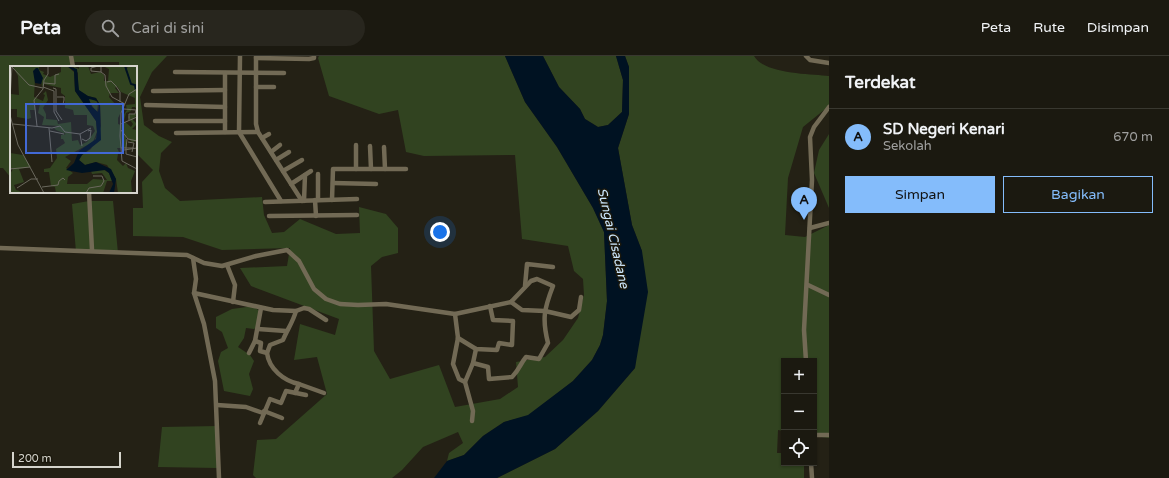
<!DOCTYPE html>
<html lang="id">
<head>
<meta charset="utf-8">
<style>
  body { margin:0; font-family:"Varela Round",sans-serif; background:#28261e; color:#f1f3f6 }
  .controls { position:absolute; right:12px; bottom:12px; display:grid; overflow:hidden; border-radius:0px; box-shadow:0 1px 3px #0004 }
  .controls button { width:36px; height:36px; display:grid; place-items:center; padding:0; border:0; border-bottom:1px solid #393830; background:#1b1910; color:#f1f3f6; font:20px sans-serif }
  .scale { position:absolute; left:12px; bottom:10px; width:109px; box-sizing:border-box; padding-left:4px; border:2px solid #d5d4cc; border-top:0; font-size:11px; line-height:14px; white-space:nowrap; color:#d5d4cc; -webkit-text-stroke:3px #1b180c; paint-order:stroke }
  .you { position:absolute; left:440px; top:176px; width:14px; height:14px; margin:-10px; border:3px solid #fff; border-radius:50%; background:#1a73e8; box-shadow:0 0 0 6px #1a73e833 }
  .badge { display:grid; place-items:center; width:26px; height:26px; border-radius:50%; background:#84bcfb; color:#111; font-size:13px; font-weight:700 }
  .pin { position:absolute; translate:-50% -33px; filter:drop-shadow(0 1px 2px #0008) }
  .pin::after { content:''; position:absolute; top:21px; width:14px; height:12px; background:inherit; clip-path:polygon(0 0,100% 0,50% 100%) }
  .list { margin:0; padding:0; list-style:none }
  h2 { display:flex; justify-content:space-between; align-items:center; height:52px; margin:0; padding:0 16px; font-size:17px }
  h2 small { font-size:13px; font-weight:400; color:#a0a09f }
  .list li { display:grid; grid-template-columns:26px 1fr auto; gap:12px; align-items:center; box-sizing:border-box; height:56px; padding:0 16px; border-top:1px solid #393830 }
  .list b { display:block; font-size:15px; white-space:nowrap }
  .list p { margin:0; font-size:13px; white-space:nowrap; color:#a0a09f }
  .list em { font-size:13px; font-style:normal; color:#a0a09f }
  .actions { display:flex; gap:8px; padding:12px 16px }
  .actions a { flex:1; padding:9px 0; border:1px solid #84bcfb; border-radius:0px; text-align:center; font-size:14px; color:#84bcfb }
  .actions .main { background:#84bcfb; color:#111 }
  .icon { flex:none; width:22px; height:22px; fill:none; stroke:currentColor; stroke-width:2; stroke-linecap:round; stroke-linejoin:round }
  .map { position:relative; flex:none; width:829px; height:422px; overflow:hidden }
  header { display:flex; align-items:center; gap:24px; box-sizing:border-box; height:56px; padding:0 20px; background:#1b1910; border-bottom:1px solid #393830 }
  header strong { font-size:19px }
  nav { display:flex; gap:22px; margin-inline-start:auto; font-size:14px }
  .search { width:280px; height:36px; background:#28261e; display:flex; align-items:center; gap:10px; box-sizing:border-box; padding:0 14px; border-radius:22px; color:#a0a09f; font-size:15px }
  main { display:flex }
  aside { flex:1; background:#1b1910 }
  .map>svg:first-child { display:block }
  .green { fill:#314320 }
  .water { fill:#001222 }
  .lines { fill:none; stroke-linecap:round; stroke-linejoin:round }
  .minor { stroke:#726a55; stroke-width:4.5 }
  .labels { text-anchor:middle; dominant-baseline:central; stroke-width:3; stroke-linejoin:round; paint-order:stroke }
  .water-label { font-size:13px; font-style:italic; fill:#cbe6fc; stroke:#1b180c }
  .inset-river { fill:none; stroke:#001222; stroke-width:2 }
  .inset-road { fill:none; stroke:#6b695e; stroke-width:1 }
  .view { fill:#4269d6; fill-opacity:0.15; stroke:#4269d6; stroke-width:2 }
  .inset-edge { fill:none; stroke:#d5d4cc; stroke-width:2 }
</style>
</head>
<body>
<header>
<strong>Peta</strong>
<div class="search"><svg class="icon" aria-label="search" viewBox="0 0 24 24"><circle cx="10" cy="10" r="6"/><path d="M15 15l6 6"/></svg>Cari di sini</div>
<nav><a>Peta</a><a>Rute</a><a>Disimpan</a></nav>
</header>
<main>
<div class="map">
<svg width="829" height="422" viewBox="0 0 829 422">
  <rect width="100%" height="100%" fill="#242115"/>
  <g class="green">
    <path d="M0,0H167L152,16L140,41L144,69L159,80L172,86L161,97L159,115L165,132L180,145L262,141L264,159L272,177L284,176L300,163L336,178L360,177L359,151L386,158L398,172V197L382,201L371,210L374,295L390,323L439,309L455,351L500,343L518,331L516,306L545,301L563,284L578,262L584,239L583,223L574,215L568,190L522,183L515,99L424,100L406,96L398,54L379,58L329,40L318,2L319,0H505L525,46L557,91L593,152L604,176L607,245L603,279L600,289L592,304L573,325L528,360L504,366L483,380L464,399L447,405L449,397L463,387L458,376L423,391L402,414L392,422H256L253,419L257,384L276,383L327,338L317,301L294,304L300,268L335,279L339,263L251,230L240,212L287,210L290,192L222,194L183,181L133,180V152H143L142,126L153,114L136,97V11H119V6H72V11H11V122L3,112H0Z"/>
    <path d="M543,0H616L623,24L622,56L608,69L598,71L585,63L580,53L559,31Z"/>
    <path d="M625,0H754C764,18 810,18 829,20V50L803,71L788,122L785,179L805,181L829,169V382L814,380V305H784V375L778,374L777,397H784V407H804V422H497L555,393L598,355L635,312L642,195L632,169L618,92L629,58V11Z"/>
    <path d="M829,78V152L814,117L819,94Z"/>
    <path d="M89,145H113L118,197L76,196L72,148Z"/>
    <path d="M254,250L261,257L260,270L254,273L246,272L244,282L238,291L250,299L254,305L249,318L253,333L250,340L224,335L218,305L221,296L228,292L222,276L216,272V261L232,253Z"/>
    <path d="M218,370L217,412L158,411L162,371Z"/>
  </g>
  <path class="water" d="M505,0H543L559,31L580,53L585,63L598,71L608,69L622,56L623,24L616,0H625L629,11V58L618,92L632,169L642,195L648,236L635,312L598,355L555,393L497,422H434L447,405L464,399L483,380L504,366L528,359L573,325L592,304L600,289L603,279L607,245L604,176L593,152L557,91L525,46Z"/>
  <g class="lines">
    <g class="minor">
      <path d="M71,0L73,11"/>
      <path d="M240,0L239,76L281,145"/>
      <path d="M256,0V68L258,76L302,145"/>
      <path d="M806,0L810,4L829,7"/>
      <path d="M256,2L309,3L314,2V0"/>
      <path d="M175,16L284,17"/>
      <path d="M225,17V76"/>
      <path d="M256,31H274"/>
      <path d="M153,35L225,34"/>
      <path d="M146,49L225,51"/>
      <path d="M155,65H225"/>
      <path d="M176,77L258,76"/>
      <path d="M262,82L269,78"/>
      <path d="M356,89V113"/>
      <path d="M370,90L371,113"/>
      <path d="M384,91L385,113"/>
      <path d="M271,96L280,89"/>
      <path d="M276,104L289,96"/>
      <path d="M283,115L302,104"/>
      <path d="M318,118V144"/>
      <path d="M333,127L376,128"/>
      <path d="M291,128L311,115"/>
      <path d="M89,136L92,194"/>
      <path d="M315,144L316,160"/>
      <path d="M332,144L333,113H406"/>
      <path d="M304,145L305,119"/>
      <path d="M265,146L357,143"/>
      <path d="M269,160L357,159"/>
      <path d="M810,172L829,167"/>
      <path d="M0,192L187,199L204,207L222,210L256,200L287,194L299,205L314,233L326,243L340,248L358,249L386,248L455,258L511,246L531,225L537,223L553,230C544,253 542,263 548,287L539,303L526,301C520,308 520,313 512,321L489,323L488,311L473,307"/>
      <path d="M193,202L196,223L194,237L204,268L215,325L219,422"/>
      <path d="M227,209L235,229L233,246"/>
      <path d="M808,229L829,239"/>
      <path d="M525,230L527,208L553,211"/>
      <path d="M194,237L273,254L296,255L304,252L309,253L326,264"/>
      <path d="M511,246L522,254L545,255L571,261L579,254L581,241"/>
      <path d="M296,255C293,266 287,274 283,284L270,289L267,297C269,313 284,325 299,328"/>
      <path d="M455,258L458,282L453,308L459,323L465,326L473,355L472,365"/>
      <path d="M258,273L286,275"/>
      <path d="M458,282L476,293L497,294L499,287L512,289L513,265L493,264L490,250"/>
      <path d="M255,285L261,287L260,295L267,297"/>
      <path d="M249,297L255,285L261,252"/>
      <path d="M806,305L804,274L812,124L810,81L814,71L829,51"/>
      <path d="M465,326L473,307L476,293"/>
      <path d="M295,337L299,328L324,337"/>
      <path d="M217,349L246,351L263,357"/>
      <path d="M264,355L282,362"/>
      <path d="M260,367L270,343L281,347L286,335L306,339"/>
      <path d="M814,379H829"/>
      <path d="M811,407L812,422"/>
    </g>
  </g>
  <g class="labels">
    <g class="water-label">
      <text transform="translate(613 182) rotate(77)">Sungai Cisadane</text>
    </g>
  </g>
  <g transform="translate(10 10)">
    <rect width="127" height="127" fill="#242115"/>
    <path d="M3,0H29V4L34,6L33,8L40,11L51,6V1L43,0H57L64,6L65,25L86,55L87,66L83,76L55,91L61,95L56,102L63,107L58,111L57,118H77L83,113L97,114L92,107L82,108L81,105L91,102L99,107L102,115H97L93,127H46L45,121L41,120L39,106H34V103L40,102L47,92L46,83L55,77L53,73H51V69L56,68L46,64L44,62L50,60L32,59L34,51L28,47L30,38H25V44H20L21,52L18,53L7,51V43H0V25L1,28L9,29L8,10ZM31,10L32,21L34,18L51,22V27L55,30V42L63,44L64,49H77V59L83,60L85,65L77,76L70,79L68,74L62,75L61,56L48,58L47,54L36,53V48L33,42L38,34L36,25L33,28L35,29L33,35L24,31L25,13ZM63,0L69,3V0H78L81,8L90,6L94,9V15H98L99,3L93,0H115L116,6L118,0H127V44L125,41H122L121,45L116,47L114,55L121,61L123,58L118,51L121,48H127L123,54L127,58L122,63L127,64V75L122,76L116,70V82H107L110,88H108L107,94L113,100L116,97L118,102L125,105L121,115L122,127H108L106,113L97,99L86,96L75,99L69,94L72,89L81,83L91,60L90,39L86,32L78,30L68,24V7ZM107,20L111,26L125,32V38L116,39L117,44L112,51L114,57L111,59L108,58V52L114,40L105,38L99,31L100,27H109L105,22ZM83,32L88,37L87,46L79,36L78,33ZM0,87L13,89L21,101L9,103L14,116L4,119L6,124L10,125L9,127H0V108L3,103H0Z" fill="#314320" fill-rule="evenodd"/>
    <path d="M57,0L67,3L69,24L78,30L86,32L90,39L91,74L72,89L69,94L75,99L86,96L101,103L106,113L104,127H99L103,118L99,107L95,104L72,107L56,104L64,97L69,85L86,73L87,66L86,55L65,25L64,5ZM79,33L87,35L89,40L88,46L82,41ZM26,2H28L33,12L31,18L25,17L23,5Z" fill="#001222" fill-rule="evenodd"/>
    <path class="inset-river" d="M115,0L121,18L125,19L126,24"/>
    <path class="inset-road" d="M88,0L81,2V5L91,6M91,0V6L95,9L96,20L102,31L115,38M2,1L19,19L33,22M97,16L101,15L106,20L110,26V36M34,17L45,18V9L49,8M33,21L44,25V46L49,55M43,22L46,23V45L52,54M127,23L119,28L111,47L110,70L112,95L127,103M0,33L2,0M46,38H53L54,34V31H47M114,43L126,44L125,48H119V54M0,49L8,79L34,127M3,58L42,62L50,60L55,66L70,68L81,62M111,58L127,51M27,60L24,34L33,23L34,14L38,8V0M39,62L42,96M111,64L118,73L127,75M40,65L54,68M70,68L72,80M72,73L76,75L80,72L81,64L78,65M117,73L116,82H124M118,76L124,77L122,86M111,82H116V88L127,91M114,84L127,82M0,103L20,101M83,110H92L94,115M32,121L48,119L49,115L53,112L55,114M7,122L21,113H28M76,127L79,122L91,120L94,115"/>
    <path class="view" d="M16,38H113V87H16Z"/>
    <rect width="127" height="127" class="inset-edge"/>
  </g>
</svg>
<div class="controls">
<button>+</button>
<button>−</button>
<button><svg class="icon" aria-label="locate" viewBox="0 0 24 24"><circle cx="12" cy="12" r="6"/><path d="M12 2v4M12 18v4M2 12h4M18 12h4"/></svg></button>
</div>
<div class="scale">200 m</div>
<div class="you"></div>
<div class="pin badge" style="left:804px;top:164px">A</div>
</div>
<aside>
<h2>Terdekat<small></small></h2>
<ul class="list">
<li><span class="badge">A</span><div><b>SD Negeri Kenari</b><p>Sekolah</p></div><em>670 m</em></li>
</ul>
<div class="actions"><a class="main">Simpan</a><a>Bagikan</a></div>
</aside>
</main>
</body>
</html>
